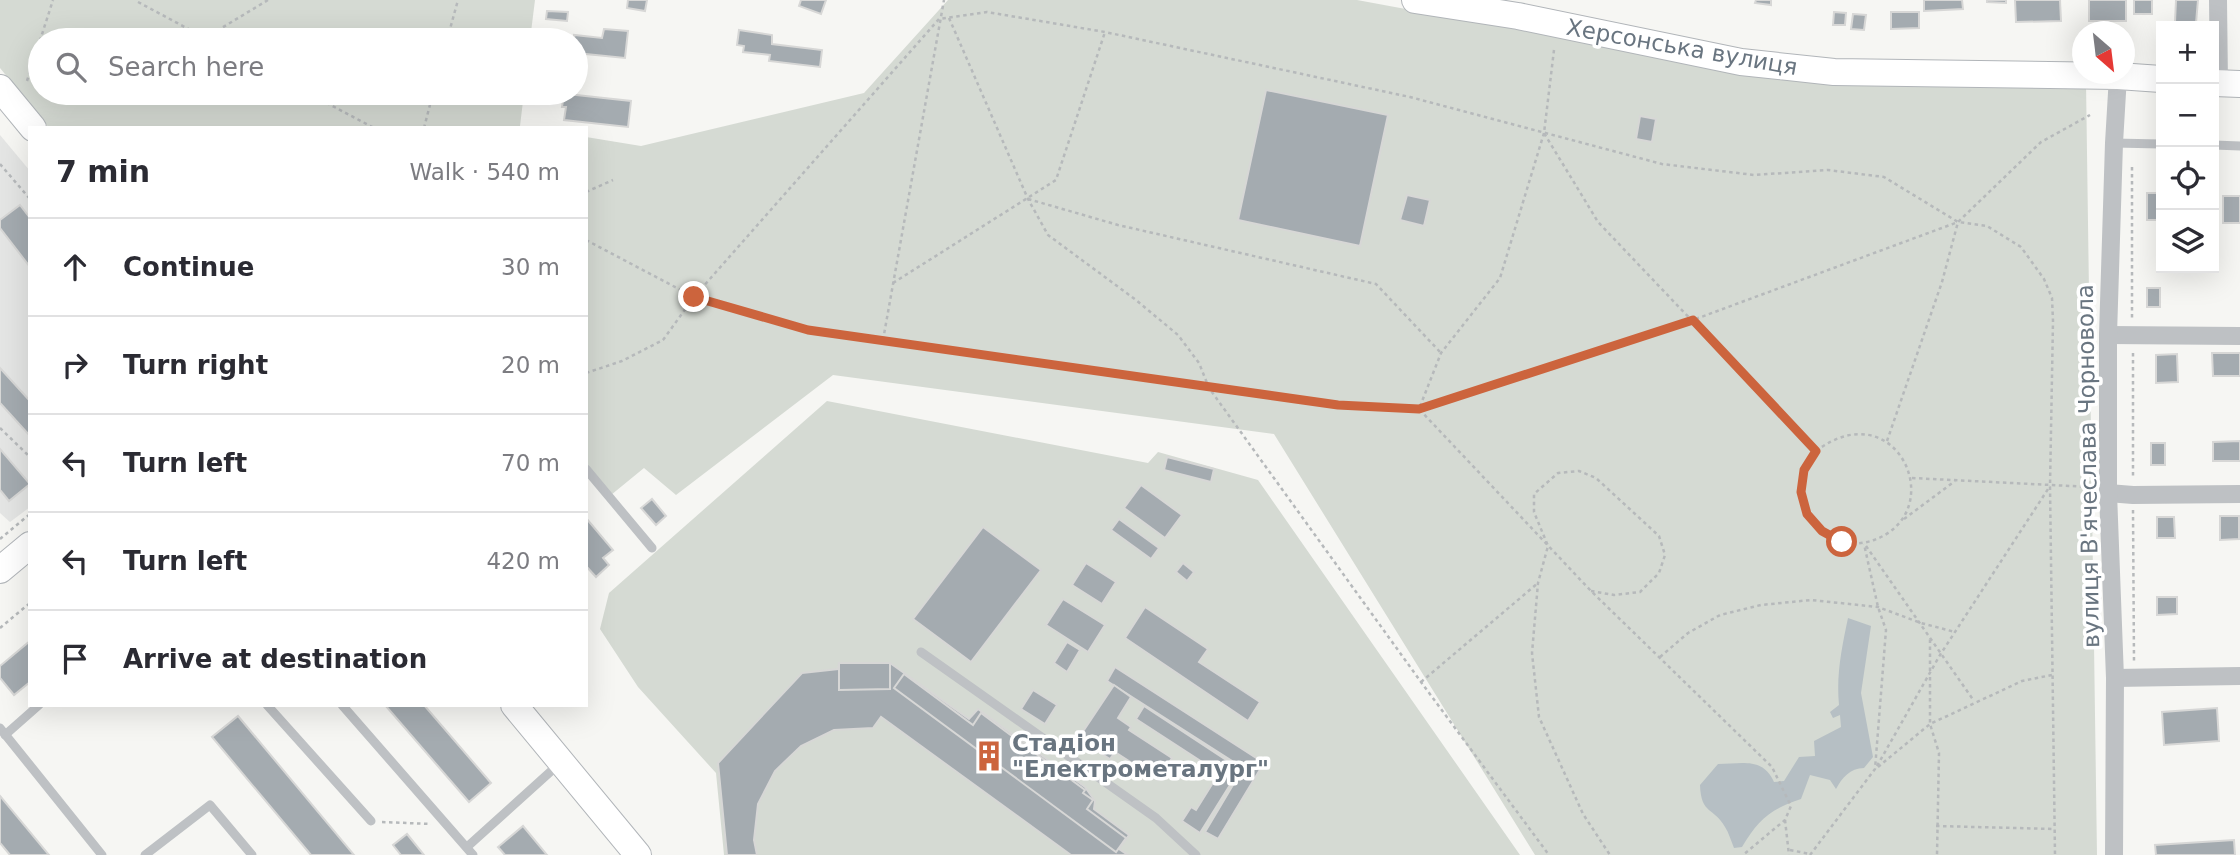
<!DOCTYPE html>
<html lang="en">
<head>
<meta charset="utf-8">
<style>
  body { margin:0; font-family:"DejaVu Sans",sans-serif; background:#f2f2f3; color:#2b2b33 }
  .controls { position:absolute; right:21px; top:21px; display:grid; overflow:hidden; border-radius:0px; box-shadow:0 7px 28px #0002 }
  .controls button { width:63px; height:63px; display:grid; place-items:center; padding:0; border:0; border-bottom:2px solid #e1e1e2; background:#fff; color:#2b2b33; font:35px sans-serif }
  .compass { position:absolute; left:2072px; top:21px; width:63px; height:63px; border-radius:50%; background:#fff; box-shadow:0 7px 28px #0002; rotate:152deg }
  .stop { position:absolute; width:21px; height:21px; margin:-16px; border:5px solid #cc643d; border-radius:50%; background:#fff }
  .stop.end { background:#cc643d; border-color:#fff; box-shadow:0 2px 7px #0008 }
  .list { margin:0; padding:0; list-style:none }
  h2 { display:flex; justify-content:space-between; align-items:center; height:91px; margin:0; padding:0 28px; font-size:30px }
  h2 small { font-size:23px; font-weight:400; color:#7c7c81 }
  .list li { display:grid; grid-template-columns:46px 1fr auto; gap:21px; align-items:center; box-sizing:border-box; height:98px; padding:0 28px; border-top:2px solid #e1e1e2 }
  .list b { display:block; font-size:26px; white-space:nowrap }
  .list em { font-size:23px; font-style:normal; color:#7c7c81 }
  .icon { flex:none; width:38px; height:38px; fill:none; stroke:currentColor; stroke-width:2; stroke-linecap:round; stroke-linejoin:round }
  .map { position:relative; flex:none; width:2240px; height:855px; overflow:hidden }
  .search { position:absolute; background:#fff; box-shadow:0 7px 28px #0002; left:28px; top:28px; width:560px; height:77px; display:flex; align-items:center; gap:18px; box-sizing:border-box; padding:0 24px; border-radius:38px; color:#7c7c81; font-size:26px }
  .panel { position:absolute; background:#fff; box-shadow:0 7px 28px #0002; left:28px; top:126px; width:560px; height:581px; border-radius:0px }
  .map>svg:first-child { display:block }
  .built { fill:#e4e5e4 }
  .green { fill:#d5dad3 }
  .water { fill:#b6bfc4 }
  .building { fill:#a4abb0; stroke:#d7d7d6; stroke-width:2 }
  .lines { fill:none; stroke-linecap:round; stroke-linejoin:round }
  .secondary-casing { stroke:#b1b5b9; stroke-width:28 }
  .path { stroke:#b6b9bb; stroke-width:2.5; stroke-dasharray:3.5 3.5; stroke-linecap:butt }
  .service { stroke:#bec1c4; stroke-width:9 }
  .minor { stroke:#bec1c4; stroke-width:18 }
  .secondary { stroke:#fff; stroke-width:26 }
  .route { stroke:#cc643d; stroke-width:9 }
  .labels { text-anchor:middle; dominant-baseline:central; stroke-width:7; stroke-linejoin:round; paint-order:stroke }
  .street-label { font-size:23px; fill:#697580; stroke:#fff }
  .poi-label { font-size:23px; font-weight:bold; fill:#697580; stroke:#fff; text-anchor:start }
</style>
</head>
<body>
<div class="map">
<svg width="2240" height="855" viewBox="0 0 2240 855">
  <rect width="100%" height="100%" fill="#f6f6f3"/>
  <path class="built" d="M0,135L30,171V507L10,522L0,513Z"/>
  <g class="green">
    <path d="M0,0H535L530,40H40V93H524L520,126L527,128H49L0,68Z"/>
    <path d="M948,0H1357L1616,48L2086,82L2097,855H1535L1274,434L833,375L676,495L644,468L611,495L586,467V137L641,146L864,93Z"/>
    <path d="M827,401L1148,463L1158,452L1258,480L1520,855H724L716,773L638,687L600,629L609,593Z"/>
  </g>
  <path class="water" d="M1848,618L1871,626L1861,693L1873,757L1864,768C1850,768 1842,778 1836,789L1830,780L1810,775L1801,799C1770,809 1758,820 1742,847L1734,848C1731,841 1729,833 1725,827C1714,807 1701,815 1700,785L1718,764C1742,764 1763,757 1774,782L1784,781L1799,757L1815,756L1814,741L1841,727L1840,715L1833,718L1830,712L1839,705C1836,674 1842,647 1848,618Z"/>
  <g class="building">
    <path d="M628,0H647L645,11L627,8Z"/>
    <path d="M801,0H826L821,14L799,6Z"/>
    <path d="M1756,0H1771V5L1755,3Z"/>
    <path d="M1924,0H1962L1963,9L1924,11Z"/>
    <path d="M1987,0H2006V3L1987,2Z"/>
    <path d="M2015,0H2060L2061,21L2016,22Z"/>
    <rect x="2089" y="0" width="37" height="21"/>
    <rect x="2134" y="0" width="18" height="14"/>
    <path d="M2176,0H2198L2196,23L2175,22Z"/>
    <path d="M547,11L568,12L567,21L546,19Z"/>
    <path d="M1834,12L1846,13L1845,25H1833Z"/>
    <path d="M1891,12H1919V28L1891,29Z"/>
    <path d="M1853,14L1866,15L1864,30L1851,29Z"/>
    <path d="M604,29L628,31L625,58L576,53L574,35L602,38Z"/>
    <path d="M739,30L772,35V44L822,50L820,67L769,61L770,55L743,52L744,46L737,45Z"/>
    <path d="M1266,90L1388,115L1360,246L1238,220Z"/>
    <path d="M567,94L631,101L628,127L564,120L566,107H562L563,100H566Z"/>
    <path d="M1640,116L1656,119L1652,142L1636,139Z"/>
    <rect x="2147" y="193" width="14" height="27"/>
    <path d="M1407,195L1430,200L1424,226L1400,220Z"/>
    <rect x="2223" y="196" width="17" height="27"/>
    <path d="M20,205L30,218V267L0,228V220Z"/>
    <rect x="2147" y="288" width="13" height="19"/>
    <path d="M2212,353H2240V376H2213Z"/>
    <path d="M2177,354L2178,382L2156,383V355Z"/>
    <path d="M0,368L30,401V436L0,403Z"/>
    <path d="M2240,441V461H2213V442Z"/>
    <rect x="2151" y="443" width="14" height="22"/>
    <path d="M0,449L30,484L9,501L0,490Z"/>
    <path d="M1167,457L1214,469L1211,482L1164,470Z"/>
    <path d="M1141,485L1182,515L1165,538L1124,508Z"/>
    <path d="M652,499L666,516L656,525L641,508Z"/>
    <path d="M2220,516H2239V539L2220,540Z"/>
    <path d="M2157,517H2174L2175,538H2157Z"/>
    <path d="M586,518L613,550L603,558L609,565L596,577L586,566Z"/>
    <path d="M1119,519L1159,548L1151,559L1111,530Z"/>
    <path d="M983,527L1041,570L971,662L913,619Z"/>
    <path d="M1086,563L1116,582L1102,604L1072,585Z"/>
    <path d="M1183,563L1194,572L1187,581L1176,572Z"/>
    <path d="M2157,597H2177V614L2157,615Z"/>
    <path d="M1063,599L1105,625L1088,652L1046,625Z"/>
    <path d="M1145,607L1208,649L1199,662L1260,702L1248,721L1125,638Z"/>
    <path d="M30,641V682L14,695L0,678V666Z"/>
    <path d="M1067,642L1080,650L1067,672L1054,663Z"/>
    <path d="M839,663H890L969,719L978,709L1085,787L1095,801L1094,809L1129,835L1119,849L1128,855H1071L881,717L873,728L834,730L801,746L775,771L758,804L754,840L757,855H727L718,763L802,673L838,669Z"/>
    <path d="M839,663H890V689L839,690Z"/>
    <path d="M1115,667L1264,763L1218,839L1205,832L1243,768L1107,681Z"/>
    <path d="M904,674L973,725L981,713L1085,790L1083,793L1093,800L1087,809L1126,838L1116,852L894,688Z"/>
    <path d="M1114,685L1131,697L1118,718L1131,727L1129,730L1172,758L1158,780L1115,752L1110,759L1078,739Z"/>
    <path d="M1033,690L1057,705L1045,724L1021,709Z"/>
    <path d="M385,705H424L491,783L469,802Z"/>
    <path d="M1144,706L1240,769L1200,833L1182,821L1191,807L1196,810L1219,773L1136,719Z"/>
    <path d="M2217,708L2219,741L2164,745L2162,712Z"/>
    <path d="M238,716L354,855H311L212,737Z"/>
    <path d="M0,796L49,855H10L0,843Z"/>
    <path d="M523,826L547,855H505L498,847Z"/>
    <path d="M407,834L424,855H401L393,845Z"/>
    <path d="M2234,840L2235,855H2156L2155,845Z"/>
  </g>
  <g class="lines">
    <g class="secondary-casing">
      <g id="secondary">
        <path d="M1415,0L1518,16L1741,62L1834,72L2118,76L2161,79"/>
        <path d="M2214,83L2240,84"/>
        <path d="M0,88L33,128"/>
        <path d="M0,570L30,545"/>
        <path d="M514,705L638,855"/>
      </g>
    </g>
    <g class="path">
      <path d="M138,2L209,40"/>
      <path d="M949,18L1028,199L1048,235L1136,300L1178,335L1199,363L1209,388L1421,682L1549,855"/>
      <path d="M205,38L268,0"/>
      <path d="M447,40L458,0"/>
      <path d="M1554,50L1544,133L1598,222L1816,451C1897,390 1951,512 1874,540C1863,544 1849,545 1838,540C1812,527 1793,498 1805,469C1807,463 1812,457 1816,451"/>
      <path d="M27,81L53,0"/>
      <path d="M308,93L374,128"/>
      <path d="M424,128L433,93"/>
      <path d="M1544,133L1500,278L1441,353L1419,409L1591,591L1772,767L1791,806L1785,820L1743,855"/>
      <path d="M0,164L30,199"/>
      <path d="M2132,167V318"/>
      <path d="M586,192L613,180"/>
      <path d="M1028,199L1118,225L1376,284L1441,353"/>
      <path d="M586,240L694,297L808,329L1338,405L1419,409L1693,320L1958,222L2041,142L2090,115"/>
      <path d="M893,283L1056,180L1105,32"/>
      <path d="M883,340L944,0"/>
      <path d="M2133,353V479"/>
      <path d="M586,373L622,361L663,340L694,297L939,19L987,12L1105,32L1410,97L1662,164L1754,175L1828,170L1884,177L1958,222L1987,226L2021,247L2044,279L2052,298L2053,321L2050,486L2055,855"/>
      <path d="M0,428L30,457"/>
      <path d="M1887,441L1942,282L1958,222"/>
      <path d="M1912,478L2091,487"/>
      <path d="M2133,510L2134,661"/>
      <path d="M1904,519L1955,481"/>
      <path d="M0,539L30,514"/>
      <path d="M1866,546L1974,701"/>
      <path d="M1591,591L1614,595L1640,592L1659,573L1665,555L1659,536L1596,478L1579,471L1558,473L1534,494V512L1548,546L1538,583L1532,653L1539,717L1583,814L1610,855"/>
      <path d="M0,628L30,603"/>
      <path d="M1660,657L1688,633L1720,615L1761,605L1811,600L1878,607L1921,623L1955,632"/>
      <path d="M1930,671V639"/>
      <path d="M1930,677V724L1939,753L1937,855"/>
      <path d="M1421,682L1538,583"/>
      <path d="M1877,766L1940,655L2050,486"/>
      <path d="M1878,767L1930,724L2022,681L2052,675"/>
      <path d="M1785,820L1789,855"/>
      <path d="M382,822L431,824"/>
      <path d="M1936,826L2055,829"/>
      <path d="M1790,850L1810,854"/>
      <path d="M1810,855L1875,769L1886,630L1878,607L1864,544"/>
    </g>
    <g class="service">
      <path d="M2114,143L2161,144"/>
      <path d="M2214,145L2240,146"/>
      <path d="M586,469L652,548"/>
      <path d="M921,652L1156,818L1196,855"/>
      <path d="M267,705L371,821"/>
      <path d="M342,705L473,855"/>
      <path d="M0,728L102,855"/>
      <path d="M5,735L39,705"/>
      <path d="M467,847L559,764"/>
      <path d="M145,855L210,805L252,855"/>
    </g>
    <g class="minor">
      <path d="M2218,0L2219,84"/>
      <path d="M2108,335L2240,336"/>
      <path d="M2108,493L2133,495L2240,494"/>
      <path d="M2115,678L2240,676"/>
      <path d="M2114,855L2115,678L2108,493V335L2114,143L2118,76"/>
    </g>
    <use href="#secondary" class="secondary"/>
  </g>
  <g class="lines">
    <path class="route" d="M694,297L808,330L1338,405L1419,409L1693,320L1816,451L1804,470L1801,492L1807,514L1822,531L1842,542"/>
  </g>
  <defs>
    <g id="building-bare" transform="scale(2.415)"><path d="M-4-6H4V6H1V3H-1V6H-4ZM-2.5-4.3h1.7v1.8h-1.7ZM.8-4.3h1.7v1.8H.8ZM-2.5-1h1.7V.8h-1.7ZM.8-1h1.7V.8H.8Z" fill="#cc643d" stroke="#fff" stroke-width="2.5" paint-order="stroke"/></g>
  </defs>
  <g fill-rule="evenodd">
    <use href="#building-bare" x="989" y="756"/>
  </g>
  <g class="labels">
    <g class="street-label">
      <text transform="translate(1682 47) rotate(10)">Херсонська вулиця</text>
      <text transform="translate(2088 466) rotate(-91)">вулиця В'ячеслава Чорновола</text>
    </g>
    <g class="poi-label">
      <text x="1012" y="743">Стадіон<tspan x="1012" dy="26">"Електрометалург"</tspan></text>
    </g>
  </g>
</svg>
<div class="controls">
<button>+</button>
<button>−</button>
<button><svg class="icon" aria-label="locate" viewBox="0 0 24 24"><circle cx="12" cy="12" r="6"/><path d="M12 2v4M12 18v4M2 12h4M18 12h4"/></svg></button>
<button><svg class="icon" aria-label="layers" viewBox="0 0 24 24"><path d="M12 4l9 5-9 5-9-5zM3 14l9 5 9-5"/></svg></button>
</div>
<svg class="compass" viewBox="-18 -18 36 36"><path d="M0-13l5 13h-10z" fill="#e53935"/><path d="M0 13l5-13h-10z" fill="#7c7c81"/></svg>
<div class="stop" style="left:1842px;top:542px"></div>
<div class="stop end" style="left:694px;top:297px"></div>
<div class="search"><svg class="icon" aria-label="search" viewBox="0 0 24 24"><circle cx="10" cy="10" r="6"/><path d="M15 15l6 6"/></svg>Search here</div>
<section class="panel">
<h2>7 min<small>Walk · 540 m</small></h2>
<ul class="list">
<li><svg class="icon" aria-label="ahead" viewBox="0 0 24 24"><path d="M12 20V5M6 11l6-6 6 6"/></svg><div><b>Continue</b></div><em>30 m</em></li>
<li><svg class="icon" aria-label="right" viewBox="0 0 24 24"><path d="M7 20v-9h11M14 6l5 5-5 5"/></svg><div><b>Turn right</b></div><em>20 m</em></li>
<li><svg class="icon" aria-label="left" viewBox="0 0 24 24"><path d="M17 20v-9H6M10 6l-5 5 5 5"/></svg><div><b>Turn left</b></div><em>70 m</em></li>
<li><svg class="icon" aria-label="left" viewBox="0 0 24 24"><path d="M17 20v-9H6M10 6l-5 5 5 5"/></svg><div><b>Turn left</b></div><em>420 m</em></li>
<li><svg class="icon" aria-label="arrive" viewBox="0 0 24 24"><path d="M6 21V4h12l-3 4 3 4H6"/></svg><div><b>Arrive at destination</b></div></li>
</ul>
</section>
</div>
</body>
</html>
